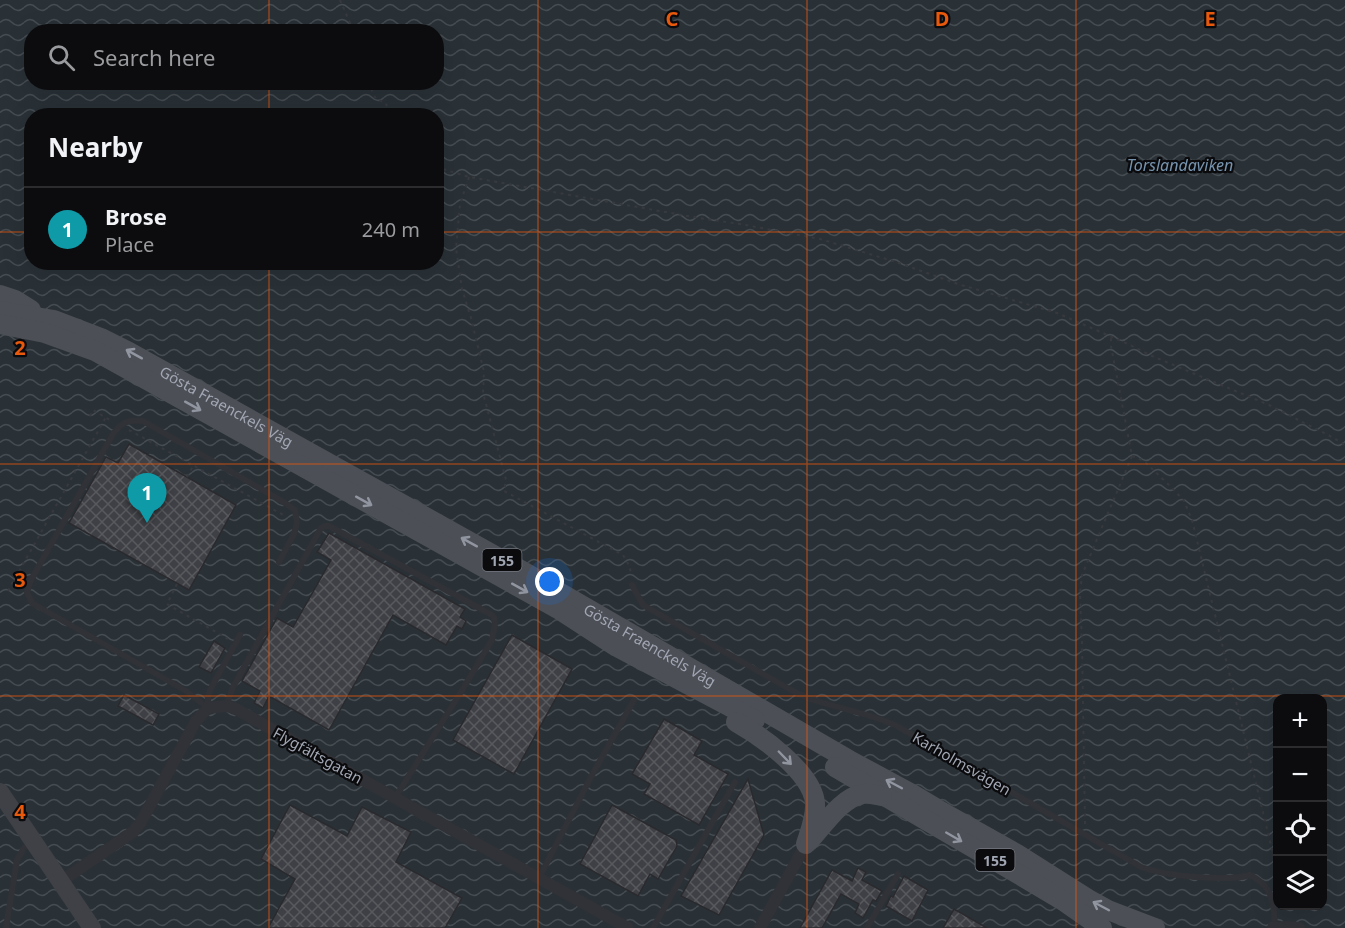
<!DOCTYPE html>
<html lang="en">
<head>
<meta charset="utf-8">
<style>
  body { margin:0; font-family:"Noto Sans",sans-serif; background:#151517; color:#f1f3f6 }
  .controls { position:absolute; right:18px; bottom:18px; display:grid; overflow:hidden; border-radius:12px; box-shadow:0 6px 24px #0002 }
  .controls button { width:54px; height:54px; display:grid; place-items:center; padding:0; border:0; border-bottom:2px solid #2c2c2e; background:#0c0c0e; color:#f1f3f6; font:30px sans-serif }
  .you { position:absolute; left:550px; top:582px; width:21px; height:21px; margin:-15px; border:4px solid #fff; border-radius:50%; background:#1a73e8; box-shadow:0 0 0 9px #1a73e833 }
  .badge { display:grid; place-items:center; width:39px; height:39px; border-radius:50%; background:#f6b224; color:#fff; font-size:20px; font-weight:700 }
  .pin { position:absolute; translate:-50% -50px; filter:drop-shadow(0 2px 3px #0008) }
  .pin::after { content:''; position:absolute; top:32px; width:21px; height:18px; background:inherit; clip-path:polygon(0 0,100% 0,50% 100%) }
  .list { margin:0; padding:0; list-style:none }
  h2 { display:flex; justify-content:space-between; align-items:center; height:78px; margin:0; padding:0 24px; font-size:26px }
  h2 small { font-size:20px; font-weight:400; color:#9a9b9e }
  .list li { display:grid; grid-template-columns:39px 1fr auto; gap:18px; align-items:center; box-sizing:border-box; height:84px; padding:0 24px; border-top:2px solid #2c2c2e }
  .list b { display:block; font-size:22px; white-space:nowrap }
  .list p { margin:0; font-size:20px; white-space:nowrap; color:#9a9b9e }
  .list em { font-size:20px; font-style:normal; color:#9a9b9e }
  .icon { flex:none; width:33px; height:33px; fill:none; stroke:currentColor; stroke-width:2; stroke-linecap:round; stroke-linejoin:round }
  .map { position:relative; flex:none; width:1345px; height:928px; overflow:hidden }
  .search { position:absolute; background:#0c0c0e; box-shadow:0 6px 24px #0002; left:24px; top:24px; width:420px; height:66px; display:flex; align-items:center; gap:15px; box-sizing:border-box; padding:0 21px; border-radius:24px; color:#9a9b9e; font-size:22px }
  .panel { position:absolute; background:#0c0c0e; box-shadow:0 6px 24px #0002; left:24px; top:108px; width:420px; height:162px; border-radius:24px }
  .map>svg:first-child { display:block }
  .water { fill:url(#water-waves); fill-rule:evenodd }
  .building { fill:url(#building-cross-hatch); stroke:#2a2a2e; stroke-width:1.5 }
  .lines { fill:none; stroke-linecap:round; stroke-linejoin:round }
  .path { stroke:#37393e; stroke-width:2; stroke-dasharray:3 4.5; stroke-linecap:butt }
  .lane { stroke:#313237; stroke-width:6 }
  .street { stroke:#313237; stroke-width:12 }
  .secondary { stroke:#3f4147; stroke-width:18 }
  .primary { stroke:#4d4f56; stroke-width:20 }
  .oneway { stroke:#9095a0 }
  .grid { fill:none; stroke:#e8590c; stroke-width:1.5; stroke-opacity:0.55 }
  .labels { text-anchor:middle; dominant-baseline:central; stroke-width:4.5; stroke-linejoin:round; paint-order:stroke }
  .shield { fill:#0b0b0d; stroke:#747881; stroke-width:1.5 }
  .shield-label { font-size:14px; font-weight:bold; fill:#a1a6b3 }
  .street-label { font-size:15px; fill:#a1a6b3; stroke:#0b0b0d }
  .water-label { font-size:16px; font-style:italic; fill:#7694b0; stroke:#0b0b0d }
  .grid-label { font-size:20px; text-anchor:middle; font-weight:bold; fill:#e8590c; stroke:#0b0b0d; stroke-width:4.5; stroke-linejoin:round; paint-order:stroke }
</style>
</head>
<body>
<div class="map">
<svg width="1345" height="928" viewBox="0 0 1345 928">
  <defs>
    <pattern id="water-waves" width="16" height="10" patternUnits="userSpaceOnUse" patternTransform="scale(1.5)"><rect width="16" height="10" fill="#293137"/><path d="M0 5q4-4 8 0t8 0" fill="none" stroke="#454c52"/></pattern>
    <pattern id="building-cross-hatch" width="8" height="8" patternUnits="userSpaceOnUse" patternTransform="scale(1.5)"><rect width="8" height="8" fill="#3f4045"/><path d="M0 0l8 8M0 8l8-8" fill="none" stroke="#58595d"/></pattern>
  </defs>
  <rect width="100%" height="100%" fill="#101012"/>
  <path class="water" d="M0,0H1345V928H0ZM32,32H436V82H32ZM32,116H436V262H32ZM1278,698H1322V906H1278Z"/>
  <g class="building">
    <path d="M129,444L236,505L189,590L69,523L106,457L118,463Z"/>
    <path d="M329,533L465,609L460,617L466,621L462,629L457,626L446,645L393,615L329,730L269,696L263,708L254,703L260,691L242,681L277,618L293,627L331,560L317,552Z"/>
    <path d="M512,635L572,669L514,774L453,740Z"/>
    <path d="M214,641L225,648L211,673L199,667Z"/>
    <path d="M124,695L159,714L153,725L118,706Z"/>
    <path d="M664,719L702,741L694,755L728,774L699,825L644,794L650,784L632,774Z"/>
    <path d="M748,779L764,835L719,915L681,896Z"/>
    <path d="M290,805L347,836L362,807L411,832L396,862L462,898L445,928H268L295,879L261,859Z"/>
    <path d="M612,805L676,840L677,846L658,879L650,874L638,896L580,864Z"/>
    <path d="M858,868L866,872L862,880L882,891L876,901L873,900L863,918L855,913L859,904L841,894L822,928H800L832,870L852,881Z"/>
    <path d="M904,876L928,890L912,921L886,906L891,896L893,897Z"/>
    <path d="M954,909L987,928H943Z"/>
  </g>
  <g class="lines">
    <g class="path">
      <path d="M340,0L354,32"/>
      <path d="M368,82L376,99L386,103L389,116"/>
      <path d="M436,167L469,177L699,218L740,224L820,239L896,262L958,284L1057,313L1128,344L1152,356L1269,405L1330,436L1345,445"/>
      <path d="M469,177L460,204L456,248L462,289L471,318L484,372L483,393L506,480L504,491L623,555L630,567L631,576"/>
      <path d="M90,416L93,410L113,422"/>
      <path d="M129,430L287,517"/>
      <path d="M1132,456L1144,461L1174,490L1184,501L1192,520L1277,870L1273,881"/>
      <path d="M187,477L193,466"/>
      <path d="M177,584L167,604L228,639"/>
      <path d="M8,591L106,417"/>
      <path d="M1085,824L1082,644L1080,593L1082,575L1132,456L1111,346V336"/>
    </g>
    <g class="lane">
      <path d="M632,585L643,605L791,690C825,708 863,710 897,726L1141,867C1166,876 1226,882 1250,875C1274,887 1274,903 1275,927"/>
      <path d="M226,706L233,687L321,528L325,526H329L492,615L494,618L495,624L492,640L464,687L395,798"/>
      <path d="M208,708L186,691L32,603L27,592L31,580L113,434C122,422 129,419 143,421L282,501L295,510L297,523L294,534L279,562"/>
      <path d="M208,708V697L210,690L240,635"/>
      <path d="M539,878L592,775L634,700"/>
      <path d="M6,928L17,860L24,848L31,842"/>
      <path d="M653,928L735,782"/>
      <path d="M867,928L898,874"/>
    </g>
    <g class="street">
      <path d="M60,882L133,832L141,822L196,721L208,708L226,706L234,708L628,928"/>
      <path d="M760,928L806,844"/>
      <path d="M1273,928L1285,927L1299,928"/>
    </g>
    <path class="secondary" d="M0,792L92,928"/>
    <g class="primary">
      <path d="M0,295L15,300L31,310"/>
      <path id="s1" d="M0,311L54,320L101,338L129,352L526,573L849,760L914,795L944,813L1017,854L1088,899L1108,910L1155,928"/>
      <path d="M0,324L45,333L95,351L560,610L617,647L755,720"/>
      <path d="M736,722C761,736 812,772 815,803C816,817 810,831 806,844"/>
      <path d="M835,767L1030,881L1065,902L1102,928"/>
      <path d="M810,840C824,825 842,797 863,794C869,793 876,795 882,796"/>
    </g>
  </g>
  <defs><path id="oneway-shaft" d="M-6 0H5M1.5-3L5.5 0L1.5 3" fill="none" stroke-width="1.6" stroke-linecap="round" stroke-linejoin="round" transform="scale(1.5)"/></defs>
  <g class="oneway">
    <use href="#oneway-shaft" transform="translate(134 354) rotate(-151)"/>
    <use href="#oneway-shaft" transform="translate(193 406) rotate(29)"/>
    <use href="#oneway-shaft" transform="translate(364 501) rotate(29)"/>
    <use href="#oneway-shaft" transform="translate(469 542) rotate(-151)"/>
    <use href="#oneway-shaft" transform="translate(520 588) rotate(29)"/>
    <use href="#oneway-shaft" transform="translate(785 758) rotate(46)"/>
    <use href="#oneway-shaft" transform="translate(894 784) rotate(-152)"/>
    <use href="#oneway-shaft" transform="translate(954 837) rotate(30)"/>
    <use href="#oneway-shaft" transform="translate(1101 906) rotate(-152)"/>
  </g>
  <path class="grid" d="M269,0V32M538,0V928M807,0V928M1076,0V928M269,82V116M0,232H32M436,232H1345M269,262V928M0,464H1345M0,696H1345"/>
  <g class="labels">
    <g class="shield">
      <rect x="482.5" y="549" width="39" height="22" rx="4.5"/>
      <rect x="975.5" y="849" width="39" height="22" rx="4.5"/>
    </g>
    <g class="shield-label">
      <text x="502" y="560">155</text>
      <text x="995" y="860">155</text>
    </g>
    <g class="street-label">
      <text stroke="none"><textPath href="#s1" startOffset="248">Gösta Fraenckels Väg</textPath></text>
      <text stroke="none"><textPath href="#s1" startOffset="734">Gösta Fraenckels Väg</textPath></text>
      <text transform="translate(318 755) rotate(29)">Flygfältsgatan</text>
      <text transform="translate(962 763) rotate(30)">Karholmsvägen</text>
    </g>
    <g class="water-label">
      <text x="1180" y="165">Torslandaviken</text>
    </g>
  </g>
  <g class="grid-label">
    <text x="672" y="26">C</text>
    <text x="942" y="26">D</text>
    <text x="1210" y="26">E</text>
    <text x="20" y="355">2</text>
    <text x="20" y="587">3</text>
    <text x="20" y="819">4</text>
  </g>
</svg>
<div class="controls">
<button>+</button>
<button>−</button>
<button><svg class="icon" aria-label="locate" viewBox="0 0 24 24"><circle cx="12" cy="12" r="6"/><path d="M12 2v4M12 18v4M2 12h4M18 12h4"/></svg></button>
<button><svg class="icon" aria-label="layers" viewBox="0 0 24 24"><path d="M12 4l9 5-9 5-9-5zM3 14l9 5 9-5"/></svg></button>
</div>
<div class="you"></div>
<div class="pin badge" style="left:147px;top:523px;background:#0f9aa8">1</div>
<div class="search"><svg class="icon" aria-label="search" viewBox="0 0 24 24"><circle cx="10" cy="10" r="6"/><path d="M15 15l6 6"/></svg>Search here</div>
<section class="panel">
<h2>Nearby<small></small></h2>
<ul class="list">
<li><span class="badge" style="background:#0f9aa8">1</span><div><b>Brose</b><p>Place</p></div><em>240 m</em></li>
</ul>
</section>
</div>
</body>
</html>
